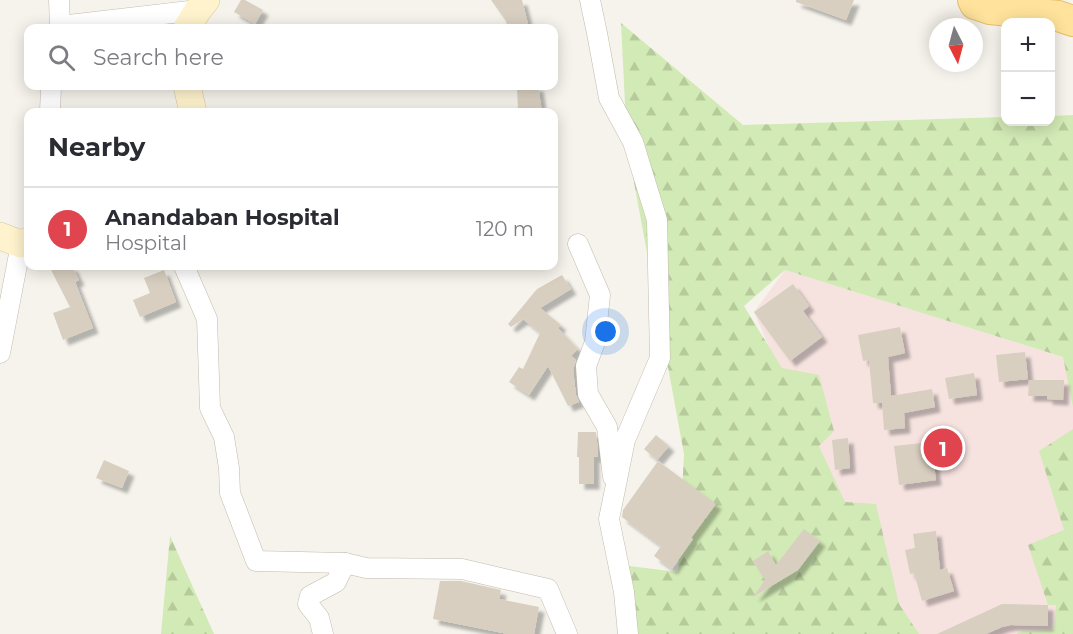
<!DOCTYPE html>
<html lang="en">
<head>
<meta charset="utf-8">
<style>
  body { margin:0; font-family:Montserrat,sans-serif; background:#f7f7f7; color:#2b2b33 }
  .controls { position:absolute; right:18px; top:18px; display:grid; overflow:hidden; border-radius:12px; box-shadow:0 3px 15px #0003 }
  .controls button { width:54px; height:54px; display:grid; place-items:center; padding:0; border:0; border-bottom:2px solid #e1e1e2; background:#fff; color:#2b2b33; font:30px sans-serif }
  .compass { position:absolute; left:929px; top:18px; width:54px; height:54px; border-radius:50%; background:#fff; box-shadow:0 3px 15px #0003; rotate:174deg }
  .you { position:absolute; left:606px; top:332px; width:21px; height:21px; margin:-15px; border:4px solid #fff; border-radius:50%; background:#1a73e8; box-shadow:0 0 0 9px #1a73e833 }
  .badge { display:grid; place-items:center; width:39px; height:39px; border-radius:50%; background:#2563eb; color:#fff; font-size:20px; font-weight:700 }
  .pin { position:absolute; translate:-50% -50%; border:3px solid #fff; box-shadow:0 2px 6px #0006 }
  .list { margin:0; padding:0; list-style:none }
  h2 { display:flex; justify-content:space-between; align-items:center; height:78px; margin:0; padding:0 24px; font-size:26px }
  h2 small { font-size:20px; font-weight:400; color:#7c7c81 }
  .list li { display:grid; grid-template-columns:39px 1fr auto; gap:18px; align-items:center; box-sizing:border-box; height:84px; padding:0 24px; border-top:2px solid #e1e1e2 }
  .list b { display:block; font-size:22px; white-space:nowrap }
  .list p { margin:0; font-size:20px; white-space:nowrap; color:#7c7c81 }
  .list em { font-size:20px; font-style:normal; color:#7c7c81 }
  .icon { flex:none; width:33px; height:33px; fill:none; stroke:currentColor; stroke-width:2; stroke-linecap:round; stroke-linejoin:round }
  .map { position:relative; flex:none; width:1073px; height:634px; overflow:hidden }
  .search { position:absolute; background:#fff; box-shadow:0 3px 15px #0003; left:24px; top:24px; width:534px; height:66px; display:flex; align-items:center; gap:15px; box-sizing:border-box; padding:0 21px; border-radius:12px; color:#7c7c81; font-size:22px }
  .panel { position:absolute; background:#fff; box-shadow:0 3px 15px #0003; left:24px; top:108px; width:534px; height:162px; border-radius:12px }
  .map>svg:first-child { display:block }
  .medical { fill:#f6e3e0 }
  .forest { fill:url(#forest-firs) }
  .building { fill:#d8cfc1; filter:url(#shadow) }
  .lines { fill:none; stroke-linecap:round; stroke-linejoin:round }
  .street-casing { stroke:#c2bbae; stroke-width:21 }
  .secondary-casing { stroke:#d6c79b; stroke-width:28 }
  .primary-casing { stroke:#e6c16a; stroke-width:32 }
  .street { stroke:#fff; stroke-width:20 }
  .secondary { stroke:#fff3cd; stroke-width:27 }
  .primary { stroke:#ffe39c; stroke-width:30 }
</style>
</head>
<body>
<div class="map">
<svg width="1073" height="634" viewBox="0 0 1073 634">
  <defs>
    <pattern id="forest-firs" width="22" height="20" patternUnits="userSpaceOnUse" patternTransform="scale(1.5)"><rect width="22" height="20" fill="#d2eab5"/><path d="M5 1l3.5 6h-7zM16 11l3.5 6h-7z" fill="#b6ca9c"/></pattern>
    <filter id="shadow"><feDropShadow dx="5.5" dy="5.5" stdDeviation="1.5" flood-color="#0004"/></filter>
  </defs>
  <rect width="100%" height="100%" fill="#f6f3ec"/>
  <path class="medical" d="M785,270L1063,357L1073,379V634H896L842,518L754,312Z"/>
  <g class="forest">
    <path d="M621,23L743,125L1005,117L1006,122H1050L1051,116L1073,115V407L1063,357L785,270L744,306L782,368L819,375L834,431L819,446L845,502L876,504L899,604L919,634H634L621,565L678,572L684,454L627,144Z"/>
    <path d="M1073,429V634H1016L1022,631L1054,630L1056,605H1048L1028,545L1064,530L1039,451Z"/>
    <path d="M170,536L214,634H161Z"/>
  </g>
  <g class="building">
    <path d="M241,0H245L263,10L255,24L234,12Z"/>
    <path d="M491,0H522L529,28H508L506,21Z"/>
    <path d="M796,0H854L846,20L796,2Z"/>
    <path d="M517,86H538L542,112H518Z"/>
    <path d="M49,266H72L79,280L75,282L93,328L63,340L53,313L70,307Z"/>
    <path d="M164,270L176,302L140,317L133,300L150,293L144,278Z"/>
    <path d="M562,275L571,289L540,308L561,325L558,328L578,349L571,356L576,360L573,370L576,395L579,402L568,406L548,366L529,395L509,382L519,367L523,369L540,333L523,319L511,327L508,324L537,289Z"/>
    <path d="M793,284L809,306L803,311L822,337L790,361L754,312Z"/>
    <path d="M900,327L905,353L888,357L891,396L932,389L935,407L904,413L905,428L884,430L882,403H873L869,360L863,361L858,335Z"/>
    <path d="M1025,352L1028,379L999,382L996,355Z"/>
    <path d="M974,373L977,395L949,399L945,378Z"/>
    <path d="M1029,380H1064L1063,400L1047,399V396H1028Z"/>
    <path d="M578,432H596L598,452V457H594V484H579V457H577Z"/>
    <path d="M656,435L669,446L657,460L644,449Z"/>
    <path d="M848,438L850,468L835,470L832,440Z"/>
    <path d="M931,442L936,480L899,485L894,446Z"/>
    <path d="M104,460L129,471L122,488L96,478Z"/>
    <path d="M658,461L716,504L691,538L693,539L672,569L654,556L661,546L622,517L623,510Z"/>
    <path d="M804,529L820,541L798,570L753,597L765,580L753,561L768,551L776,565Z"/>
    <path d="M936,531L940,570L947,568L954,591L922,601L914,573L910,574L905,550L915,548L913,534Z"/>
    <path d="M440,581H461L501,590L499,599L539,607L534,634H508L433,619Z"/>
    <path d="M1002,604L1048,605V626L1011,625L1002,627L986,634H937Z"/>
  </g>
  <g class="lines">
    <g class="street-casing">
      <g id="street">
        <path d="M59,0L60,28"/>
        <path d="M590,0L597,33L609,98L633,142L657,220L660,358L625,440L609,519L624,592L628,634"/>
        <path d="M60,26L198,10"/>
        <path d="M50,112L51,86"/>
        <path d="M578,244L600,295L595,342L586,366L588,394L607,427L613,477"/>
        <path d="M184,266L207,319L210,408L224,437L229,468L230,493L256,561L345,563L366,568L462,569L548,589L567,634"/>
        <path d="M0,353L21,244"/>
        <path d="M323,634L319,618L308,604L310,596L336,582L345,563"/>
      </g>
    </g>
    <g class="secondary-casing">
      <g id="secondary">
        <path d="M187,28L198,10L206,0"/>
        <path d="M187,86L193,112"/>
        <path d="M0,236L21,244L28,241"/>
      </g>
    </g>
    <g class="primary-casing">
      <path id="primary" d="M973,0L975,4L990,9L1058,16L1073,21"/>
    </g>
    <use href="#street" class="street"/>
    <use href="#secondary" class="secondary"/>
    <use href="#primary" class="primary"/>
  </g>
</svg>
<div class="controls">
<button>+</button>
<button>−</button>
</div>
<svg class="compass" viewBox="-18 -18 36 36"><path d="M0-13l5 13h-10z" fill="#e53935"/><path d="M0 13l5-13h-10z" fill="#7c7c81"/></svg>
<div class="you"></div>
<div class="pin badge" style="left:943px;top:448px;background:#e0444e">1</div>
<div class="search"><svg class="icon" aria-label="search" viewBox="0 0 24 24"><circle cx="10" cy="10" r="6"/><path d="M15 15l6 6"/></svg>Search here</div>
<section class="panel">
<h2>Nearby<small></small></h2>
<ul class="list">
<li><span class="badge" style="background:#e0444e">1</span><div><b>Anandaban Hospital</b><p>Hospital</p></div><em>120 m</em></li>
</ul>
</section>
</div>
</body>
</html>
